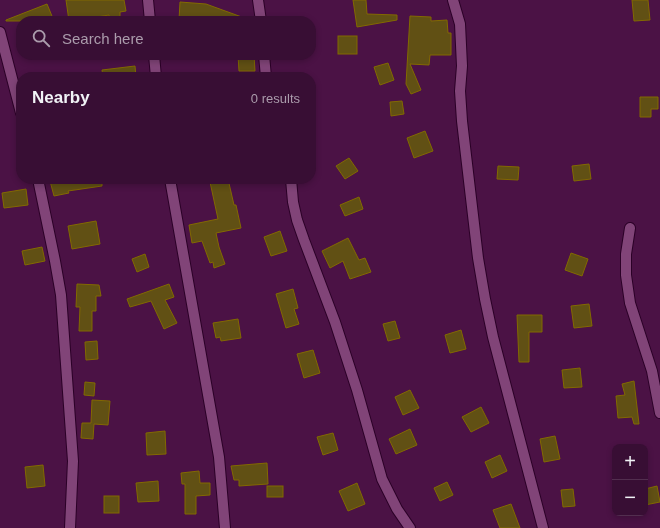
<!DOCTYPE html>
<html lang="en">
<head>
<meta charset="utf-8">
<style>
  body { margin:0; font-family:Arial,sans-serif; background:#431c40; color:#f1f3f6 }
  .controls { position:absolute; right:12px; bottom:12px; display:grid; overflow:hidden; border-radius:8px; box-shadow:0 2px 6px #0003 }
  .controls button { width:36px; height:36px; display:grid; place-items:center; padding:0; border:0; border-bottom:1px solid #522e4f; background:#380e34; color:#f1f3f6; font:20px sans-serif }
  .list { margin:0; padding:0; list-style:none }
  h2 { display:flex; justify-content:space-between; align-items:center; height:52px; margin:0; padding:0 16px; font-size:17px }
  h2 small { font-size:13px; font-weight:400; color:#ab9cac }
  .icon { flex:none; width:22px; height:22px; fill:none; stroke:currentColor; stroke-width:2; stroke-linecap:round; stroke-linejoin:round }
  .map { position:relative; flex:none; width:660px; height:528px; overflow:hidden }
  .search { position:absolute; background:#380e34; box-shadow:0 2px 6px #0003; left:16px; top:16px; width:300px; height:44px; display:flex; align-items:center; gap:10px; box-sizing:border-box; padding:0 14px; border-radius:16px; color:#ab9cac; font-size:15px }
  .panel { position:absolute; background:#380e34; box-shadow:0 2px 6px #0003; left:16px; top:72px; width:300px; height:112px; border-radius:16px }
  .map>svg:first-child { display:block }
  .building { fill:#615014; stroke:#826901 }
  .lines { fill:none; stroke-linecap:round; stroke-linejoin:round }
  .minor-casing { stroke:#2b0127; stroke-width:12 }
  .minor { stroke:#814478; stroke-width:10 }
</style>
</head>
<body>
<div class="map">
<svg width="660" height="528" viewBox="0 0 660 528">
  <rect width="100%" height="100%" fill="#4b1245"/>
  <g class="building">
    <path d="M66,0H124L126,11L120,12V17L109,18V15L85,19L86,21H69Z"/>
    <path d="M353,0H366L367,14L397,15V20L357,27Z"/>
    <path d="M632,0H648L650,20L634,21Z"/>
    <path d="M180,2L206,4L250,20L249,21L179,20Z"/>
    <path d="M47,4L54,21H6V20Z"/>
    <path d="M410,16L431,17V21L447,20L448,33H451V55H430L429,65L410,64L421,90L411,94L406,84Z"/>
    <rect x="338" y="36" width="19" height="18"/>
    <path d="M238,55H254L255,71H239Z"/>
    <path d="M388,63L394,80L380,85L374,67Z"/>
    <path d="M135,66L136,77H103L102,70Z"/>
    <path d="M640,97H658V109H651V117H640Z"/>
    <path d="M402,101L404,114L391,116L390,102Z"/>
    <path d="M425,131L433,151L414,158L407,138Z"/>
    <path d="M349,158L358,171L345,179L336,166Z"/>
    <path d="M589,164L591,179L574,181L572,166Z"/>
    <path d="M498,166L519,167L518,180L497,179Z"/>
    <path d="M60,179H102V186L68,191L69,193L54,196L50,181Z"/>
    <path d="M224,179H228L234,205H236L241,228L216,233L219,247L225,264L214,268L213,262L210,263L202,241L192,243L189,225L218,219L210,182Z"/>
    <path d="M26,189L28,205L4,208L2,193Z"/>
    <path d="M359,197L363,209L345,216L340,205Z"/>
    <path d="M96,221L100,244L72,249L68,226Z"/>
    <path d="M280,231L287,251L271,256L264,237Z"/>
    <path d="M348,238L359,260L365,258L371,272L350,279L343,261L330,268L322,251Z"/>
    <path d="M42,247L45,261L25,265L22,251Z"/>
    <path d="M571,253L588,259L582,276L565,270Z"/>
    <path d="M145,254L149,267L137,272L132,259Z"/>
    <path d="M77,284L99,285L101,296H96V311H92V331H79L80,307H76Z"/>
    <path d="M169,284L174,297L165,300L177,323L164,329L151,301L130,307L127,299Z"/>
    <path d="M293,289L298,308L294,309L299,324L286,328L276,294Z"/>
    <path d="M589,304L592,326L574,328L571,306Z"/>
    <path d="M517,315H542V332H529V362H519Z"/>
    <path d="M238,319L241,338L221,341L220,337L216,338L213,323Z"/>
    <path d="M395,321L400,338L388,341L383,324Z"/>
    <path d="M461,330L466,349L450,353L445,335Z"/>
    <path d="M97,341L98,359L86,360L85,342Z"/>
    <path d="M313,350L320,373L304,378L297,354Z"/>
    <path d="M580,368L582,387L564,388L562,370Z"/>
    <path d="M634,381L639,424H634L632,417L618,418L616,396L625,395L622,384Z"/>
    <path d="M85,382L95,383L94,396L84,395Z"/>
    <path d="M410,390L419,408L403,415L395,397Z"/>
    <path d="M92,400L110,401L108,425L94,424L93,439L81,438L82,423H91Z"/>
    <path d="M481,407L489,423L471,432L462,417Z"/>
    <path d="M410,429L417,445L396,454L389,439Z"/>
    <path d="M165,431L166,454L147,455L146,433Z"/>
    <path d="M333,433L338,450L323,455L317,437Z"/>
    <path d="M555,436L560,459L544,462L540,439Z"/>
    <path d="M500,455L507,471L492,478L485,462Z"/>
    <path d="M267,463L268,484L239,486V480H234L231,466Z"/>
    <path d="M43,465L45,486L27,488L25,467Z"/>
    <path d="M199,471L200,483H210V495L196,496V514H185V484H182L181,473Z"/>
    <path d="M158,481L159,501L138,502L136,483Z"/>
    <path d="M447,482L453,495L440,501L434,488Z"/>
    <path d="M357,483L365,504L348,511L339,491Z"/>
    <rect x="267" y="486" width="16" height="11"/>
    <path d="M657,486L660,502L645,505V489Z"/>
    <path d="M573,489L575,506L563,507L561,490Z"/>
    <rect x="104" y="496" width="15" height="17"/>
    <path d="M511,504L520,528H500L493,510Z"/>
  </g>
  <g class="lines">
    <g class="minor-casing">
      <g id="minor">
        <path d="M148,0L150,21"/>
        <path d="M258,0L261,21"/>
        <path d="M453,0L460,24L462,66L460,91L462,121L478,258L485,299L493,337L543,528"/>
        <path d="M0,32L21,113"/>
        <path d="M154,55L156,77"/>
        <path d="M264,55L266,77"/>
        <path d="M38,179L55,261L61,295L73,461L70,528"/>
        <path d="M170,179L219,457L225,528"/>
        <path d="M291,179L293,202L297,220L304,240L335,322L357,390L382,479L397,509L410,528"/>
        <path d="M630,228L626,254V275L630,303L652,371L660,413"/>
      </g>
    </g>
    <use href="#minor" class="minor"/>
  </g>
</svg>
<div class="controls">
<button>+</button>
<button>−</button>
</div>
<div class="search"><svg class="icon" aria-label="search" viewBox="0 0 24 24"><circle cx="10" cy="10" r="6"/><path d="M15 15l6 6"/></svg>Search here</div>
<section class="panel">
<h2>Nearby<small>0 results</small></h2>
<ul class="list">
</ul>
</section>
</div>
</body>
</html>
